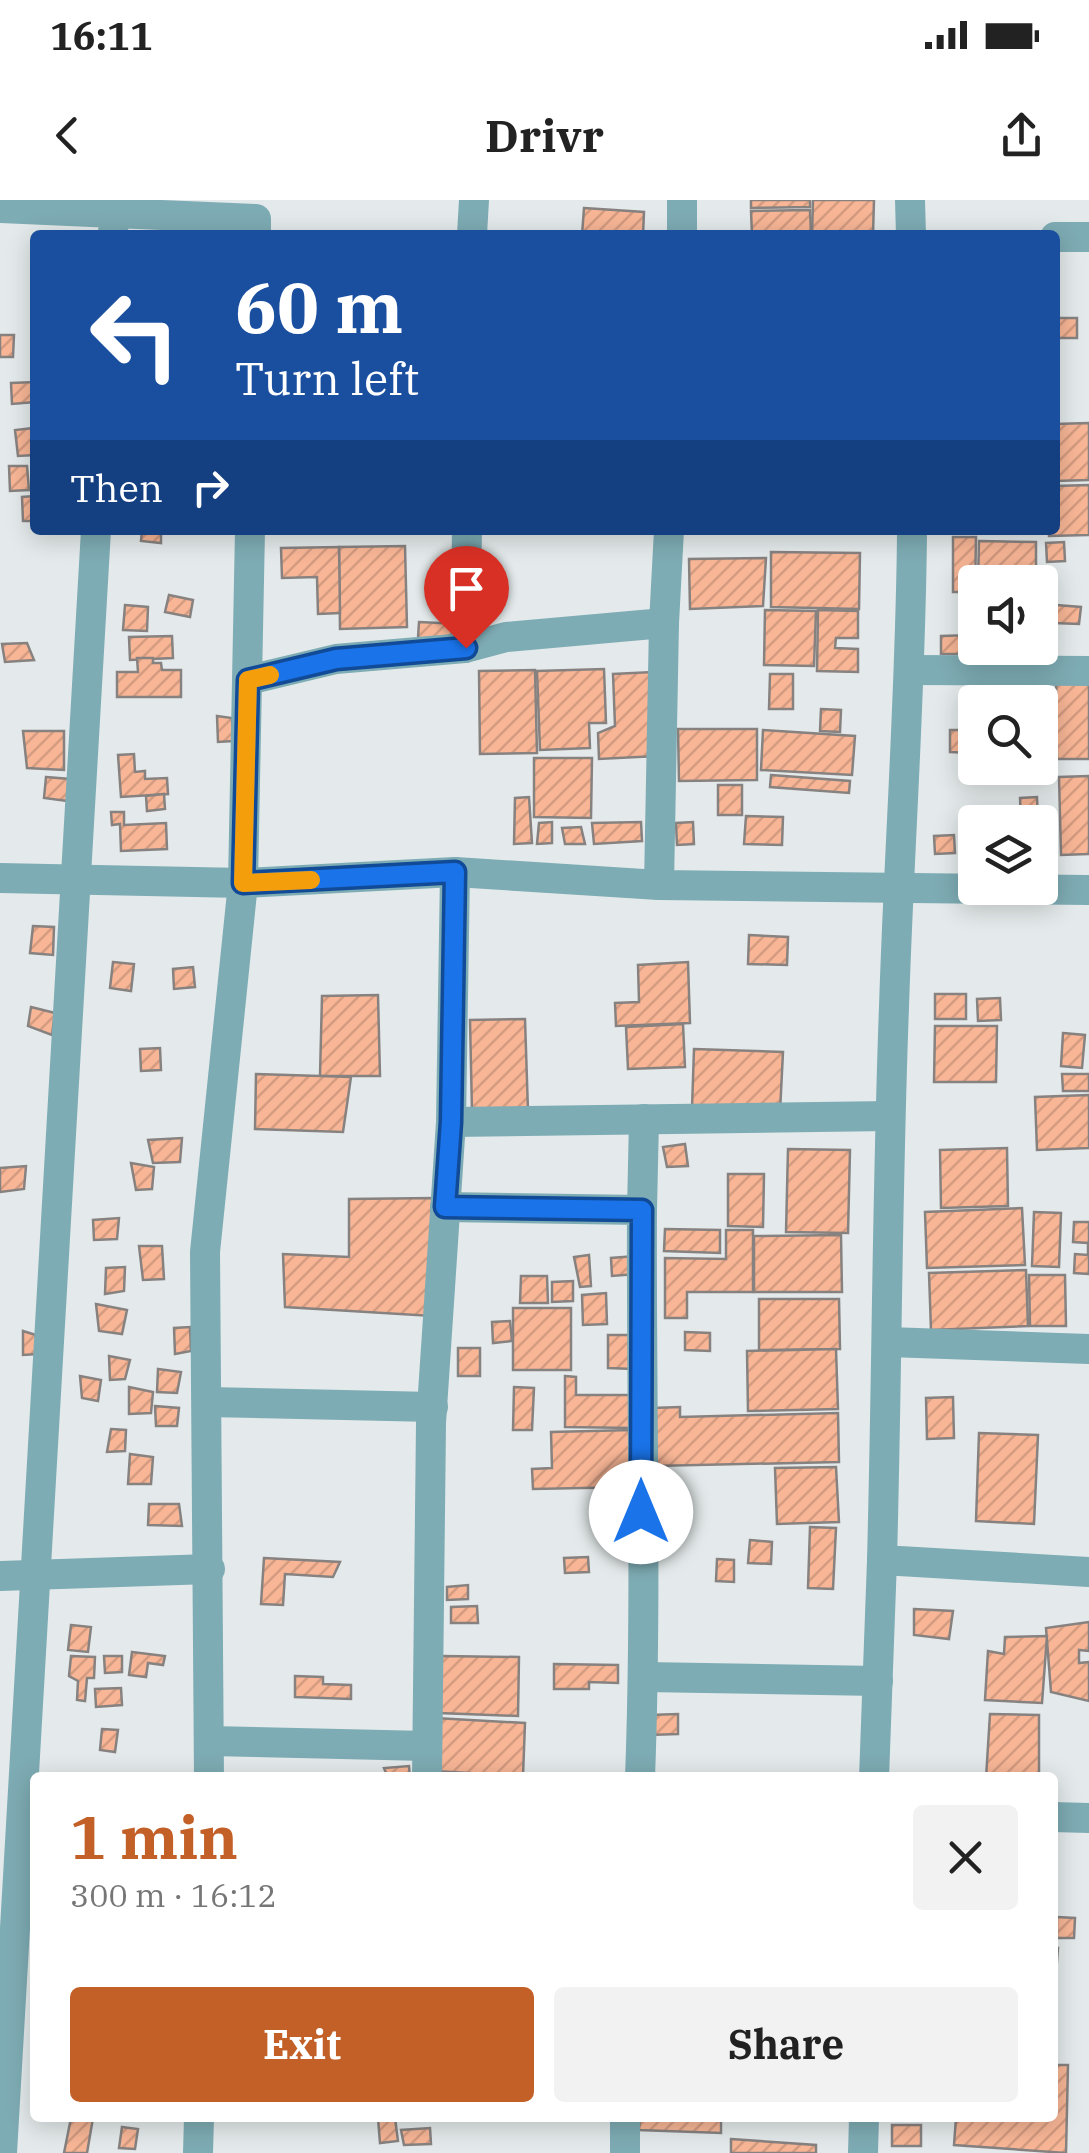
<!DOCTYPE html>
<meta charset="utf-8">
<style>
body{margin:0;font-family:"IBM Plex Serif",serif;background:#f2f2f2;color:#222;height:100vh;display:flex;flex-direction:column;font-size:38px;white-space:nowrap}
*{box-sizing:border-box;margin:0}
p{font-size:32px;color:#767676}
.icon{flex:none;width:55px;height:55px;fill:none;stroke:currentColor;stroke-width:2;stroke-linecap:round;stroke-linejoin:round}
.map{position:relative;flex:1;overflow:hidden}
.drawer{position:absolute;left:30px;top:1572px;width:1028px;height:350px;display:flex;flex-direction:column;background:#fff;border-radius:10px;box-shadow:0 5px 25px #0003}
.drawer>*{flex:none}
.top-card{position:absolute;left:30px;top:30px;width:1030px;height:305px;border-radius:10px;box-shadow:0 5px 25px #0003;background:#1a4fa0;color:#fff;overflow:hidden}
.tools{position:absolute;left:958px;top:365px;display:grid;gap:20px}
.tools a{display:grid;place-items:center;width:100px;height:100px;border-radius:10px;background:#fff;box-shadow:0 5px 25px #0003;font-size:50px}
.pin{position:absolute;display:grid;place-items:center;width:85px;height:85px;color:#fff;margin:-102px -42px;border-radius:50% 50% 50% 0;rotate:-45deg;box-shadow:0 0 10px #0007}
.pin .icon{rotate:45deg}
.me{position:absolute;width:110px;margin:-55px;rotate:0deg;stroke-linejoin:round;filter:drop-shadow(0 0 8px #0008)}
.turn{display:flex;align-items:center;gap:35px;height:210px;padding:0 40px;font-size:45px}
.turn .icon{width:130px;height:130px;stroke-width:2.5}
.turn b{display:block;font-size:70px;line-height:85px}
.then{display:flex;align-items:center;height:95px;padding:0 40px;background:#0003;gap:20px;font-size:38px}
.round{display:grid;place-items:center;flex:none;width:105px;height:105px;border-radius:10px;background:#f2f2f2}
.head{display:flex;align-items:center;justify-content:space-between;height:170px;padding:0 40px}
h1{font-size:60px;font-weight:800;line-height:75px;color:#c36027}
.cta{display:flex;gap:20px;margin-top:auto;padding:20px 40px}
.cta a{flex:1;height:115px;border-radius:10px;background:#c36027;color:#fff;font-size:40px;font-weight:800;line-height:115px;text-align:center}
.cta a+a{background:#f2f2f2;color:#222}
.status{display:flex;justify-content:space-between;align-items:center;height:70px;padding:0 50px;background:#fff;direction:ltr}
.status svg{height:28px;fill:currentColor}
header{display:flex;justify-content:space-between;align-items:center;height:130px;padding:0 40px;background:#fff;font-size:45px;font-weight:800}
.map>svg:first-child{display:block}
</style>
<div class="status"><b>16:11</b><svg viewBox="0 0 49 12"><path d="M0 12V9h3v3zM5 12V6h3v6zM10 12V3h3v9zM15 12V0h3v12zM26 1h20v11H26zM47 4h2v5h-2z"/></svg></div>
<header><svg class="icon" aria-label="back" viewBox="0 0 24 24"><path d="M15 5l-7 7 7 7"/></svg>Drivr<svg class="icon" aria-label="share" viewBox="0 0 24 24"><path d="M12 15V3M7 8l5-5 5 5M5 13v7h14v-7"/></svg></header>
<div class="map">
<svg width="1089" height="1953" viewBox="0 0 1089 1953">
<defs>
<pattern id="building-hatch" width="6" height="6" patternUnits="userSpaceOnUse" patternTransform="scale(2.5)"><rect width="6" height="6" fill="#f8b696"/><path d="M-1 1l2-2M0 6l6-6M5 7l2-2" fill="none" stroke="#d49c81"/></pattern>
</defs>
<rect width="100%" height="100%" fill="#e4eaeb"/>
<g fill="url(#building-hatch)" stroke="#878280" stroke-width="2.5">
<path d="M751 0H810V7L751 8Z"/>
<path d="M813 0H874L873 35H812Z"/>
<path d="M584 8 644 12 643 35H582Z"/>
<path d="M810 10 811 35H752L751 11Z"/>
<path d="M1055 118H1077V138H1056Z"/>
<path d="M0 135H14L13 157H0Z"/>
<path d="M35 182V202L12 204 11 183Z"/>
<path d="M1089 223V280L1055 281V224Z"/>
<path d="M34 228 35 255 18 256 15 230Z"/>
<path d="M9 266H27L29 290 10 291Z"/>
<path d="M1089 285V335L1049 336V330H1055V286Z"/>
<path d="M34 296 35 321H23L22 297Z"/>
<path d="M142 330H161V343L141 341Z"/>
<path d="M953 337H976L975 392H953Z"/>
<path d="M979 341 1036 342V382H978Z"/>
<path d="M1064 342 1065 361 1047 362 1046 343Z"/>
<path d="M405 346 407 427 340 429 339 347Z"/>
<path d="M339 347 340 413 318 414 317 377 282 378 281 348Z"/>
<path d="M771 352 860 353 859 409 771 407Z"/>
<path d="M766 358 763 406 690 409 689 359Z"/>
<path d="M169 395 193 400 190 417 165 412Z"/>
<path d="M125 405 148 407 147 431 123 430Z"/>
<path d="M1056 405 1081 407 1079 424 1054 423Z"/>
<path d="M765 410 816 411 814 466 764 465Z"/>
<path d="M818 410 858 411V438H836L835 448 858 449V472L817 471Z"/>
<path d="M419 422 459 424 458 440 418 438Z"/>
<path d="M973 435V454H941V436Z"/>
<path d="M172 436 173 458 130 460 129 437Z"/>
<path d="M27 443 34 460 5 462 2 444Z"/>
<path d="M137 458H153V463H161L162 470H181V497H117V472H138Z"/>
<path d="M604 469 606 523H589L590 548 540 550 537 471Z"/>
<path d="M535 470 537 553 480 554 479 471Z"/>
<path d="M653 472 657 556 599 559 598 533 615 526 613 474Z"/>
<path d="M770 474H793V509H769Z"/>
<path d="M1004 478H1021L1023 501 1005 502Z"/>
<path d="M1056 482H1089V559H1057Z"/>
<path d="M983 490 984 502H975V511L966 512 965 491Z"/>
<path d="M821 509 841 510 840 532 820 531Z"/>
<path d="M217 516 232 518 233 541 218 542Z"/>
<path d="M678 529H757V580L679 581Z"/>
<path d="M763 530 855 536 852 575 761 570Z"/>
<path d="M950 530H971V553L950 552Z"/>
<path d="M23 531H64V570L27 568Z"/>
<path d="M134 554 135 572 145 571V579L167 578 168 594 121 597 118 555Z"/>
<path d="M534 558H592L591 618 534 617Z"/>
<path d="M771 575 850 581 849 593 770 587Z"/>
<path d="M1089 576V654L1061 655 1059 577Z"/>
<path d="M46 577 70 579 68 601 44 598Z"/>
<rect x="718" y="585" width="24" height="30"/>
<path d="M164 594 165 609 147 611 146 596Z"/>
<path d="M529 597 532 643 514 644 515 598Z"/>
<path d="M1037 597 1038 621 1021 622 1020 598Z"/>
<path d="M111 612H124V625L166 623 167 649 121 651 120 624 112 625Z"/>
<path d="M746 616 783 617 782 645 744 644Z"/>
<path d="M552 622V643L537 644 539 623Z"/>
<path d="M641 622 642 641 594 644 592 623Z"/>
<path d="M693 622 694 644 677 645 676 623Z"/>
<path d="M581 627 585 644H565L562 628Z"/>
<path d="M954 635 955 653 935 654 934 636Z"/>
<path d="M33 726 54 727 53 755 30 753Z"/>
<path d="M749 735 788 737 787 765 748 764Z"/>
<path d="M113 762 134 764 131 791 110 788Z"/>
<path d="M688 762 690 823 616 826 615 803 639 802 638 765Z"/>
<path d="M193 767 195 787 174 789 173 769Z"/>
<rect x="935" y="794" width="31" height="25"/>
<path d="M378 795 380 876H320L322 796Z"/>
<path d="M1000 798 1001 820 978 821 977 799Z"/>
<path d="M31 807 55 813 52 835 28 826Z"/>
<path d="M525 819 528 911 472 912 470 820Z"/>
<path d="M683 824 685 867 628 869 626 827Z"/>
<path d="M935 826H997L996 882H934Z"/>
<path d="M1063 833 1085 835 1082 868 1061 866Z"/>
<path d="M160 848 161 870 141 871 140 849Z"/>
<path d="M694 849 783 852 780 912 692 909Z"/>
<path d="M256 874 351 877 343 932 255 929Z"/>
<path d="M1062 874H1089V891H1063Z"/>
<path d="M1089 895V948L1037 950 1035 897Z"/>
<path d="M182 938 180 962 153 963 148 940Z"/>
<path d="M685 944 688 966 667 967 663 947Z"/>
<path d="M1007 948 1008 1006 941 1008 940 950Z"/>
<path d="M788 949 850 950 848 1033 786 1032Z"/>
<path d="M131 963 154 967 152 989 136 990Z"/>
<path d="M26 966 24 989 0 992V968Z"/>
<path d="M728 974H764L763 1027 728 1026Z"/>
<path d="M434 998 432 1116 285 1107 283 1054 349 1057V999Z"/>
<path d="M1022 1008 1025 1065 927 1068 925 1012Z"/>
<path d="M1034 1012 1061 1013 1059 1067 1032 1066Z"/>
<path d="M119 1018 117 1039 94 1040 93 1020Z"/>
<path d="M1074 1022H1089V1074L1074 1073 1075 1054 1088 1055V1043L1073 1042Z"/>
<path d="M665 1029 720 1030V1053L664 1051Z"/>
<path d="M726 1030H753V1092H687V1118H665V1058L726 1059Z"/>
<path d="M841 1035 842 1092H754V1036Z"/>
<path d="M139 1046H162L164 1079 143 1080Z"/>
<path d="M589 1055 591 1086 580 1087 574 1057Z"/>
<path d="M635 1056 636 1074 612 1076 611 1058Z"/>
<path d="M125 1067 124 1091 105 1094 106 1068Z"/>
<path d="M1026 1070 1028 1126 931 1130 929 1073Z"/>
<path d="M1029 1075H1065L1066 1126H1030Z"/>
<path d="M521 1076H547L548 1103H520Z"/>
<path d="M573 1081V1101L552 1102V1082Z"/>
<path d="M606 1093 607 1124 583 1125 582 1095Z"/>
<path d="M759 1099H839L840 1149 759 1150Z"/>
<path d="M96 1104 127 1110 122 1134 99 1131Z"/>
<rect x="513" y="1108" width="58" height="62"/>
<path d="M510 1121 512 1141 493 1143 492 1122Z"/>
<path d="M190 1127 191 1151 175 1154 174 1128Z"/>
<path d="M23 1131 39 1136 38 1154 23 1155Z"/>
<path d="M685 1132 710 1133V1151L685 1150Z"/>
<path d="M608 1135H634L633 1169 608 1168Z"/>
<rect x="458" y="1148" width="22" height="28"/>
<path d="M836 1149 838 1209 748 1211 747 1151Z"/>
<path d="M109 1156 130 1160 125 1179 110 1180Z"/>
<path d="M158 1169 181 1172 177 1193 157 1192Z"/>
<path d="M80 1176 101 1180 98 1201 82 1198Z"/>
<path d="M565 1176 576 1177V1195H633V1228L565 1227Z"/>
<path d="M129 1187 153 1192 151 1213 129 1214Z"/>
<path d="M514 1187 534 1188 532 1230H513Z"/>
<path d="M953 1197 954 1238 927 1239 926 1198Z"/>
<path d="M155 1206 179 1208 177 1226H156Z"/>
<path d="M680 1207V1217L838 1213 839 1262 653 1266 652 1208Z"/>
<path d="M111 1229 126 1230 125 1251 107 1252Z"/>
<path d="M632 1230 633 1287 533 1289 532 1269 552 1268 551 1232Z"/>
<path d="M979 1233 1038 1235 1034 1324 976 1321Z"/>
<path d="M130 1254 153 1257 151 1284H128Z"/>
<path d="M836 1267 839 1322 777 1324 775 1268Z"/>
<path d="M149 1304H179L182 1326 148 1325Z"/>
<path d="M810 1327 836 1328 833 1389 808 1388Z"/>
<path d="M750 1340 772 1342 771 1364 748 1363Z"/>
<path d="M588 1357 589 1372 565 1373 564 1358Z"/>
<path d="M264 1358 340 1362 333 1377 285 1374 283 1405 261 1404Z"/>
<path d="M717 1359 734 1360V1382L716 1381Z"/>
<path d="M468 1385V1399L447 1400V1387Z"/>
<path d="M477 1406 478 1423H451V1407Z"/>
<path d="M914 1409 953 1411 949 1439 914 1435Z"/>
<path d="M1089 1422V1451L1079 1450V1463L1089 1462V1501L1051 1492 1046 1428Z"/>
<path d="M71 1425 91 1427 88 1452 68 1450Z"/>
<path d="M1047 1436 1042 1503 985 1500 988 1451 1004 1454 1005 1437Z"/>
<path d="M132 1452 165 1456 163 1465 148 1463 146 1477 129 1475Z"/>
<path d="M71 1456 95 1457 94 1478H87L85 1501 77 1500 78 1481 69 1476Z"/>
<path d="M104 1456H122V1472L105 1473Z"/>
<path d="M442 1456 519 1457 518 1516 439 1513Z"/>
<path d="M554 1464 618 1465V1483L589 1482V1489H554Z"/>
<path d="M295 1476 323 1477V1484L351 1485V1499L295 1497Z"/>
<path d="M121 1488 122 1505 96 1507 95 1489Z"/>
<path d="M678 1514V1534L649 1535V1515Z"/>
<path d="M990 1514 1039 1515V1578H986Z"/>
<path d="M435 1518 525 1523 523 1576 433 1571Z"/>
<path d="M102 1529 118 1530 115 1552 100 1550Z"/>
<path d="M409 1566 410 1578H388L384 1568Z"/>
<path d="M1057 1717 1075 1718 1074 1738H1057Z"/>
<path d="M1052 1748H1058L1054 1799H1052Z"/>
<path d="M1052 1865H1068L1066 1953 954 1945 956 1918H1052Z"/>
<path d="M71 1918H93L87 1953H64Z"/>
<path d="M378 1918H395L398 1941 380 1943Z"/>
<path d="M640 1918H721V1933L639 1930Z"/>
<rect x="892" y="1925" width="29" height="21"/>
<path d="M122 1927 138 1929 135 1949 119 1948Z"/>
<path d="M430 1928 431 1944 404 1945 401 1930Z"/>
<path d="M731 1939 816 1945V1953H731Z"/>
</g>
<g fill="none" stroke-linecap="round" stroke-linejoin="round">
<g stroke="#7eacb4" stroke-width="30">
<path d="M910 0 911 35"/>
<path d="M0 8 114 13 113 35"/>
<path d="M114 13 256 19V35"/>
<path d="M472 35 474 0"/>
<path d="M682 35V0"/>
<path d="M1055 37H1089"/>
<path d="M912 330C911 489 899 648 894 807 887 991 887 1175 882 1360L1089 1372"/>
<path d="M664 423 669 330"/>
<path d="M465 448 467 330"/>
<path d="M911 470 1089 471"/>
<path d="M248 480 336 459 465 448 506 437 664 423 659 685"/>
<path d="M0 678 243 683 455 672 659 685 1089 690"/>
<path d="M451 922 890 916"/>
<path d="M445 1007 642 1010C641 1199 647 1389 640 1578"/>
<path d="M642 1010 644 919"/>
<path d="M888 1142 1089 1149"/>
<path d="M207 1202 433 1207"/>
<path d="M0 1376 210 1369"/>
<path d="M645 1477 878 1481"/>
<path d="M210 1541 427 1546"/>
<path d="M209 1578 205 1052 243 683 250 330"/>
<path d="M427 1578 431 1223 451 922 455 672"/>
<path d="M874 1578 882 1360"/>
<path d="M1052 1617 1089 1618"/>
<path d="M625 1918V1953"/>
<path d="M2 1953 96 330"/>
<path d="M198 1953 199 1918"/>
<path d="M863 1953 864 1918"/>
</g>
</g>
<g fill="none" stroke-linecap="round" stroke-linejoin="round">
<g stroke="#114b97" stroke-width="25">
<path id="route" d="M466 448 336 459 248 480 243 683 455 672 451 922 445 1007 642 1010 641 1312"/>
</g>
<use href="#route" stroke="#1a73e8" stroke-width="18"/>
<path stroke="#f59e0b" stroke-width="18" d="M270 475 248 480 243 683 311 680"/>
</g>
</svg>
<div class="tools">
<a><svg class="icon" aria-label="sound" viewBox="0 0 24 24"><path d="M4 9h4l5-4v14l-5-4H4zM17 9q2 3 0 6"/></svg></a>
<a><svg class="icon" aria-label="search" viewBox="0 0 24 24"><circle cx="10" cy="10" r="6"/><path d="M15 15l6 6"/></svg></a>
<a><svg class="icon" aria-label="layers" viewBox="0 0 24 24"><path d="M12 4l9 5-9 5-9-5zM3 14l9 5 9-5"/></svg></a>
</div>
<div class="pin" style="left:466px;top:448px;background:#d93025"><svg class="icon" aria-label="arrive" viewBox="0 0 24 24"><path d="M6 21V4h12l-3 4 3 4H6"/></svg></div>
<svg class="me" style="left:641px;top:1312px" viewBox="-20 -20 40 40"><circle r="19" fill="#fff"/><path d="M0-13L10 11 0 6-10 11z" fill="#1a73e8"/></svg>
<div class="top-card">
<div class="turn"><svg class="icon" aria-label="left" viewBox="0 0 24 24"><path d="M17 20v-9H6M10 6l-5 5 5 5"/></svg><div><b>60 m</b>Turn left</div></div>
<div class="then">Then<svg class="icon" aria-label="right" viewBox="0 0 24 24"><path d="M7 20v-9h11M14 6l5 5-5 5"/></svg></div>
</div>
<section class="drawer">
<div class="head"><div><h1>1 min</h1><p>300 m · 16:12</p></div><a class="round"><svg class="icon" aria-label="close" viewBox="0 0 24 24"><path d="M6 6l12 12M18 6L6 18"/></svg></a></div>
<div class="cta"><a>Exit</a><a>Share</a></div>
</section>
</div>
